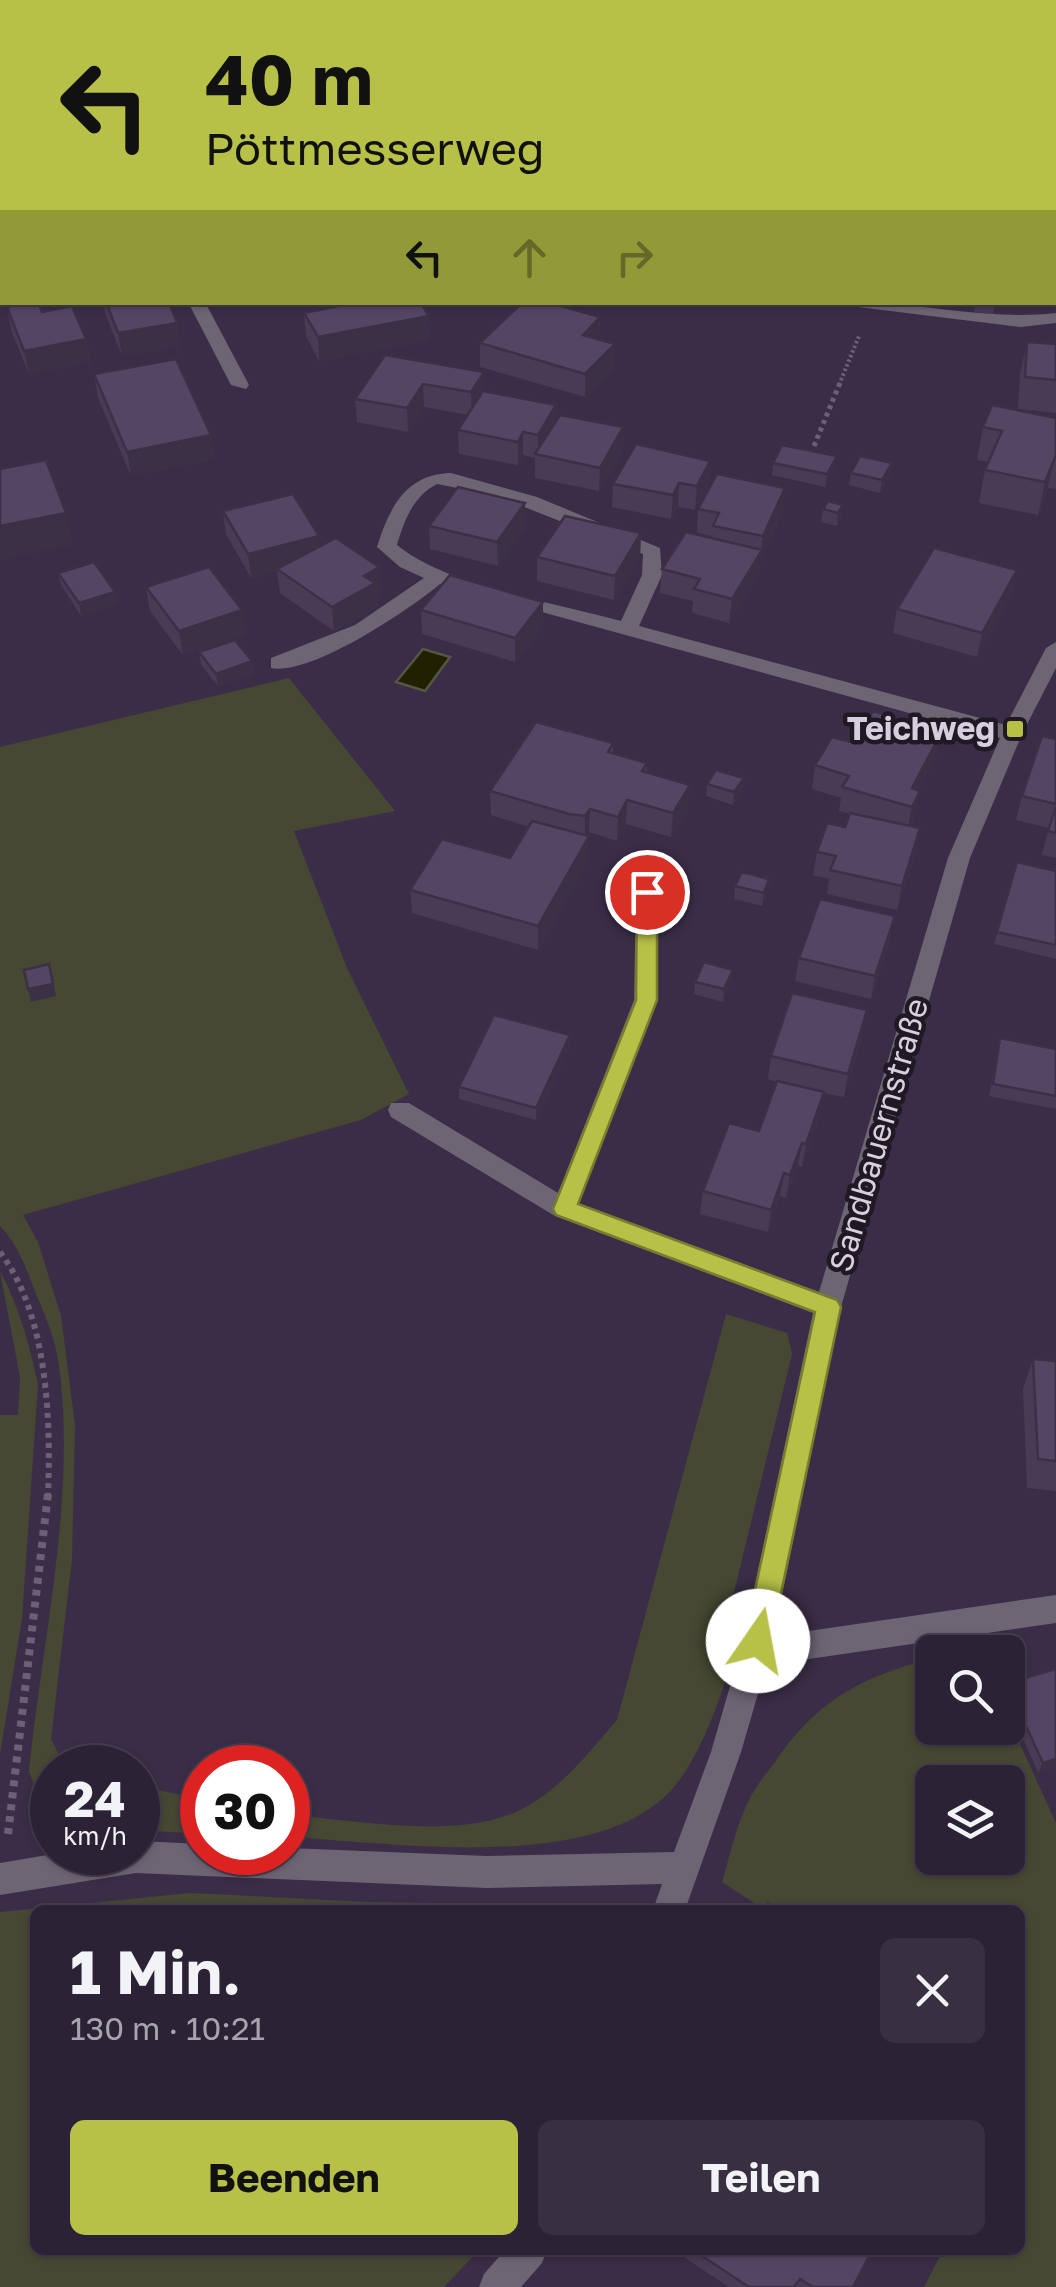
<!DOCTYPE html>
<html lang="de">
<meta charset="utf-8">
<style>
body{margin:0;font-family:"Golos Text",sans-serif;background:#382f41;color:#f1f3f6;height:100vh;display:flex;flex-direction:column;font-size:38px;white-space:nowrap}
*{box-sizing:border-box;margin:0}
p{font-size:32px;color:#a6a4ad}
.icon{flex:none;width:55px;height:55px;fill:none;stroke:currentColor;stroke-width:2;stroke-linecap:round;stroke-linejoin:round}
.map{position:relative;flex:1;overflow:hidden}
.sheet{position:absolute;left:30px;top:1905px;width:995px;height:350px;display:flex;flex-direction:column;background:#2c2235;border-radius:15px;box-shadow:0 2px 8px #0004,0 0 0 2px #483f50}
.sheet>*{flex:none}
.guide{position:absolute;left:0px;top:0px;width:1058px;height:305px;box-shadow:0 2px 8px #0004,0 0 0 2px #483f50;background:#b7c147;color:#111;overflow:hidden}
.buttons{position:absolute;left:915px;top:1635px;display:grid;gap:20px}
.buttons a{display:grid;place-items:center;width:110px;height:110px;border-radius:15px;background:#2c2235;box-shadow:0 2px 8px #0004,0 0 0 2px #483f50;font-size:50px}
.speed{position:absolute;left:30px;top:1745px;display:flex;gap:20px;font-size:50px;font-weight:700;text-align:center}
.speed>*{display:grid;place-content:center;width:130px;height:130px;border-radius:50%;background:#2c2235;box-shadow:0 2px 8px #0004,0 0 0 2px #483f50;line-height:1}
.speed small{font-size:25px;font-weight:400}
.speed .limit{border:15px solid #d22;background:#fff;color:#111}
.pin{position:absolute;display:grid;place-items:center;width:85px;height:85px;color:#fff;margin:-42px;border:5px solid #fff;border-radius:50%;box-shadow:0 2px 10px #0007}
.me{position:absolute;width:110px;margin:-55px;rotate:12deg;stroke-linejoin:round;filter:drop-shadow(0 0 8px #0008)}
.turn{display:flex;align-items:center;gap:35px;height:210px;padding:0 40px;font-size:45px}
.turn .icon{width:130px;height:130px;stroke-width:2.5}
.turn b{display:block;font-size:70px;line-height:85px}
.lanes{display:flex;align-items:center;height:95px;padding:0 40px;background:#0003;justify-content:center;gap:50px;direction:ltr}
.lanes .off{opacity:.35}
.round{display:grid;place-items:center;flex:none;width:105px;height:105px;border-radius:15px;background:#382f41}
.head{display:flex;align-items:center;justify-content:space-between;height:170px;padding:0 40px}
h1{font-size:60px;font-weight:700;line-height:75px}
.primary-button{display:flex;gap:20px;margin-top:auto;padding:20px 40px}
.primary-button a{flex:1;height:115px;border-radius:15px;background:#b7c147;color:#111;font-size:40px;font-weight:700;line-height:115px;text-align:center}
.primary-button a+a{background:#382f41;color:#f1f3f6}
.map>svg:first-child{display:block}
</style>
<div class="map">
<svg width="1056" height="2287" viewBox="0 0 1056 2287">
<rect width="100%" height="100%" fill="#3b2d47"/>
<g fill="#464833" fill-rule="evenodd">
<path d="M0 0H466L471 2H2L0 267Z"/>
<path d="M289 678 395 811 294 831 347 968 409 1094 361 1120 23 1215 38 1242 61 1316 75 1425 72 1559 51 1739 65 1767 52 1768V1811L39 1799 29 1771C42 1640 78 1490 58 1359 54 1334 42 1309 33 1286 24 1263 17 1244 0 1226V747Z"/>
<path d="M0 1271C19 1307 30 1345 38 1385L22 1619 0 1754V1415H18L20 1377Z"/>
<path d="M726 1314 787 1333 792 1354 726 1625 742 1629C726 1679 711 1734 681 1778 612 1878 393 1842 288 1837V1815C357 1820 459 1841 522 1809 561 1789 589 1752 617 1720Z"/>
<path d="M932 1658V1728H1008V1718L1056 1823V2287H924L943 2250H1020V2094L1026 2082 1020 2077V1910H765L722 1882C730 1856 736 1825 749 1800 755 1787 766 1774 775 1762 818 1699 861 1678 932 1658ZM932 1782H1008V1858H932Z"/>
<path d="M138 1786 202 1799V1834L138 1830Z"/>
<path d="M190 1893 368 1902 505 1904 544 1910H35V2250H479L444 2287H0V1912Z"/>
</g>
<path fill="#1f2100" stroke="#565543" stroke-width="2.5" d="M423 649 450 657 425 691 396 682Z"/>
<g fill="none" stroke-linecap="round" stroke-linejoin="round">
<path stroke="#6c6077" stroke-width="4" stroke-dasharray="2.5 2.5" stroke-linecap="butt" d="M839 385 859 336"/>
<path stroke="#6c6077" stroke-width="5" stroke-dasharray="4 4" stroke-linecap="butt" d="M814 446 840 383"/>
<path stroke="#6c6077" stroke-width="6" stroke-dasharray="5 5" stroke-linecap="butt" d="M0 1252C48 1315 51 1420 48 1496"/>
<path stroke="#6c6077" stroke-width="8" stroke-dasharray="6 6" stroke-linecap="butt" d="M8 1834 48 1494"/>
<g fill="#6d6574" fill-rule="evenodd">
<rect x="853" y="0" width="14" height="2"/>
<path d="M2 271V281L0 282V272Z"/>
<path d="M188 302H205L249 385 246 389 231 385Z"/>
<path d="M850 302C919 302 988 321 1056 313V323L1021 327 858 307Z"/>
<path d="M451 473 537 497 660 548 662 575 639 626 1006 725 1046 648 1056 642V668L1022 734 970 858 841 1307 775 1629 802 1632 1056 1595V1623L802 1660 769 1656 741 1752 685 1910H653L662 1884 487 1888 136 1873 0 1895V1863L65 1852H138V1841L202 1844V1852H288V1848L487 1856 674 1852 711 1752 743 1641 813 1313 555 1216 391 1117 388 1110 391 1103H409L558 1193 634 1000 636 891 639 885H655L658 891V1000L579 1204 819 1292 948 858 1000 738 440 584C409 610 311 676 271 668V658L355 625 424 578 400 567 377 547C389 508 406 474 451 473ZM437 484 494 495 643 554 642 575 621 621C556 603 449 587 397 545 404 521 413 496 437 484Z"/>
<path d="M505 2250H547L542 2263 521 2287H479L484 2274Z"/>
</g>
</g>
<g fill="#493b56">
<path d="M104 302H169L180 346 122 356 105 313Z"/>
<path d="M976 302H995L993 314 974 312Z"/>
<path d="M7 307 42 312 86 339 91 362 29 374 11 330Z"/>
<path d="M304 313 430 340 319 361 306 336Z"/>
<path d="M600 317 599 340 614 367 585 397 480 367V343Z"/>
<path d="M1027 342 1056 344V413L1018 409 1020 374Z"/>
<path d="M385 355 484 392 556 405 555 423 623 427 622 451 599 491 535 478V458L523 455 518 465 459 454 458 430 468 415 424 407 408 432 357 422 355 399Z"/>
<path d="M94 374 215 459 131 476 98 398Z"/>
<path d="M1056 418V489L1048 488 1038 515 979 503 985 470 989 462 977 460 983 427Z"/>
<path d="M710 461 709 485 695 510 678 507 671 519 612 507 613 484Z"/>
<path d="M773 463 835 469 825 487 772 475Z"/>
<path d="M892 463 890 475 880 493 849 485 851 473Z"/>
<path d="M828 501 842 518 837 526 821 522 823 509Z"/>
<path d="M525 503V527L498 566 430 549 429 526Z"/>
<path d="M698 509 783 512 761 558 759 574 729 623 692 613 693 601 660 593 662 569 712 538V536L697 533Z"/>
<path d="M223 511 320 546 381 591 376 594 377 607 334 631 280 593 277 571 251 578 226 534Z"/>
<path d="M641 533 640 557 614 600 537 581V557Z"/>
<path d="M1017 570 1011 594 977 657 893 633 897 609Z"/>
<path d="M58 573 115 592 118 604 81 616 61 585Z"/>
<path d="M146 587 242 610 245 634 183 655 150 611Z"/>
<path d="M543 602V626L515 662 422 634 421 610Z"/>
<path d="M199 652 252 661 253 674 218 686 201 665Z"/>
<path d="M942 731 937 754 918 790 920 791 915 815 910 826 920 828 916 852 897 910 827 894 829 879 813 875 817 852 845 827 850 814 839 811 841 798 812 789 815 765 855 743Z"/>
<path d="M1056 739V858L1042 855 1049 828 1016 820 1022 796Z"/>
<path d="M613 743V753L647 763V773L688 809 671 837 626 824 617 841 589 832 587 836 588 860 538 950 412 913 410 890 510 858 529 827 491 815 490 791Z"/>
<path d="M744 778 742 791 733 805 706 796 707 784Z"/>
<path d="M1017 862 1056 871V959L994 944Z"/>
<path d="M769 879 768 891 762 906 734 899 735 886Z"/>
<path d="M890 940 871 999 795 981 799 958Z"/>
<path d="M733 970 731 982 723 1002 694 994 695 982Z"/>
<path d="M863 1034 844 1097 824 1093 820 1115 802 1167 798 1166 786 1198 780 1196 768 1232 700 1214 703 1191 759 1131 777 1082 768 1079 771 1056Z"/>
<path d="M570 1035 569 1048 536 1120 459 1099V1087Z"/>
<path d="M1000 1038 1056 1049V1109L989 1096Z"/>
<path d="M1033 1359 1056 1361V1491L1027 1488 1023 1389Z"/>
<path d="M1056 1669V1767L1038 1772 1008 1706V1683Z"/>
<path d="M688 2250H872L853 2287H729L685 2258Z"/>
</g>
<g fill="#3c3046">
<path d="M429 316 430 340 319 361 318 337Z"/>
<path d="M600 317 599 340 583 335Z"/>
<path d="M177 323 180 346 122 356 118 333Z"/>
<path d="M86 339 91 362 29 374 24 351Z"/>
<path d="M615 344 614 367 585 397V374Z"/>
<path d="M484 372V395L472 416 471 392Z"/>
<path d="M423 384 424 407 408 432 407 408Z"/>
<path d="M556 405 555 428 538 455V435Z"/>
<path d="M623 427 622 451 599 491 600 468Z"/>
<path d="M523 432V455L518 465V442Z"/>
<path d="M211 435 215 459 131 476 127 452Z"/>
<path d="M1055 455 1048 488 1038 515 1045 482Z"/>
<path d="M837 456 835 469 825 487 827 474Z"/>
<path d="M710 461 709 485 695 510 697 486Z"/>
<path d="M892 463 890 475 880 493 882 480Z"/>
<path d="M679 483 678 507 671 519 673 495Z"/>
<path d="M785 488 783 512 761 558 759 574 729 623 732 599 761 552 763 536Z"/>
<path d="M525 503V527L498 566 497 542Z"/>
<path d="M843 505 842 518 837 526 838 513Z"/>
<path d="M66 513 73 545 0 560V526Z"/>
<path d="M641 533 640 557 614 600 615 576Z"/>
<path d="M319 536 322 560 277 569V571L251 578 248 554Z"/>
<path d="M379 567 381 591 376 594 377 607 334 631 332 607 364 576Z"/>
<path d="M1017 570 1011 594 977 657 982 633Z"/>
<path d="M115 592 118 604 81 616 79 603Z"/>
<path d="M543 602V626L515 662V638Z"/>
<path d="M242 610 245 634 183 655 179 631Z"/>
<path d="M252 661 253 674 218 686 216 674Z"/>
<path d="M942 731 937 754 910 807 912 788Z"/>
<path d="M744 778 742 791 733 805 734 792Z"/>
<path d="M690 785 688 809 671 837 673 813Z"/>
<path d="M920 791 915 815 907 831 912 807Z"/>
<path d="M627 800 626 824 617 841 618 817Z"/>
<path d="M590 809 589 832 585 840V816Z"/>
<path d="M920 828 916 852 897 910 902 886Z"/>
<path d="M589 836 588 860 538 950V926Z"/>
<path d="M769 879 768 891 762 906 764 893Z"/>
<path d="M895 916 890 940 871 999 875 976Z"/>
<path d="M733 970 731 982 723 1002 724 989Z"/>
<path d="M52 977 56 996 31 1002 28 989Z"/>
<path d="M867 1010 863 1034 844 1097 848 1074Z"/>
<path d="M570 1035 569 1048 536 1120V1108Z"/>
<path d="M824 1092 820 1115 802 1167 806 1144Z"/>
<path d="M802 1143 798 1166 786 1198 790 1175Z"/>
<path d="M784 1173 780 1196 768 1232 771 1210Z"/>
<path d="M1056 1759V1767L1038 1772 1043 1763Z"/>
</g>
<g fill="#554564" stroke="#3c3046" stroke-width="2.5">
<path d="M676 0H704L779 2H676Z"/>
<path d="M30 302H38L42 312 72 306 86 339 24 351 7 307Z"/>
<path d="M106 302H169L177 323 118 333Z"/>
<path d="M358 302H420L429 316 318 337 304 313Z"/>
<path d="M523 302H547L600 317 583 335 615 344 585 374 480 343Z"/>
<path d="M1027 342 1056 344V380L1025 377Z"/>
<path d="M385 355 484 372 471 392 423 384 407 408 355 399Z"/>
<path d="M176 359 211 435 127 452 94 374Z"/>
<path d="M483 391 556 405 538 435 523 432 518 442 458 430Z"/>
<path d="M992 405 1056 418V455L1045 482 985 470 1002 431 983 427Z"/>
<path d="M560 415 623 427 600 468 535 454Z"/>
<path d="M636 444 710 461 697 486 679 483 673 495 613 484Z"/>
<path d="M782 445 837 456 827 474 773 463Z"/>
<path d="M860 456 892 463 882 480 851 473Z"/>
<path d="M46 460 66 513 0 526V469Z"/>
<path d="M717 474 785 488 763 536 713 526 719 513 698 509Z"/>
<path d="M458 487 525 503 497 542 429 526Z"/>
<path d="M293 494 319 536 248 554 223 511Z"/>
<path d="M828 501 843 505 838 513 823 509Z"/>
<path d="M565 516 641 533 615 576 537 557Z"/>
<path d="M686 532 762 550 732 599 694 589 700 579 662 569Z"/>
<path d="M336 538 379 567 364 576 375 583 332 607 277 569Z"/>
<path d="M934 548 1017 570 982 633 897 609Z"/>
<path d="M94 562 115 592 79 603 58 573Z"/>
<path d="M209 567 242 610 179 631 146 587Z"/>
<path d="M450 575 543 602 515 638 421 610Z"/>
<path d="M235 640 252 661 216 674 199 652Z"/>
<path d="M873 711 942 731 912 788 920 791 912 807 842 787 849 776 815 765 832 737 855 743Z"/>
<path d="M536 722 613 743 608 752 647 763 642 771 690 785 673 813 627 800 618 817 590 809 585 816 569 814 490 791Z"/>
<path d="M1042 736 1056 739V804L1022 796Z"/>
<path d="M716 770 744 778 734 792 707 784Z"/>
<path d="M1056 807V833L1048 831Z"/>
<path d="M850 813 920 828 902 886 830 870 836 856 817 852 827 823 845 827Z"/>
<path d="M532 821 589 836 538 926 410 890 442 839 510 858Z"/>
<path d="M1017 862 1056 871V945L997 932Z"/>
<path d="M742 872 769 879 764 893 735 886Z"/>
<path d="M820 899 895 916 875 976 799 958Z"/>
<path d="M704 962 733 970 724 989 695 982Z"/>
<path d="M49 964 53 984 28 989 24 970Z"/>
<path d="M792 993 867 1010 848 1074 771 1056Z"/>
<path d="M494 1015 570 1035 536 1108 459 1087Z"/>
<path d="M1000 1038 1056 1049V1096L993 1084Z"/>
<path d="M777 1081 824 1092 806 1144 802 1143 790 1175 784 1173 771 1210 703 1191 729 1123 759 1131Z"/>
<path d="M1033 1359 1056 1361V1461L1038 1459Z"/>
<path d="M1056 1669V1759L1043 1763 1008 1687V1683Z"/>
<path d="M768 1903 778 1910H764Z"/>
<path d="M693 2250H872L853 2287H813L800 2279 794 2287H749Z"/>
</g>
<path fill="#b7c147" stroke="#777d2e" stroke-width="2.5" d="M647 884 657 892V1000L578 1204 837 1300 841 1307 771 1641 767 1650 758 1653 748 1650 744 1641 815 1312 556 1215 553 1209 636 1000 637 892Z"/>
<rect fill="#b7c147" stroke="#1f1924" stroke-width="4" x="1005" y="719" width="20" height="20" rx="5"/>
<g text-anchor="middle" stroke-width="9" stroke-linejoin="round" paint-order="stroke">
<g font-size="32" font-weight="bold" fill="#d7cfdf" stroke="#1f1924" text-anchor="end">
<text x="995" y="740">Teichweg</text>
</g>
<g font-size="32" fill="#d7cfdf" stroke="#1f1924">
<text transform="translate(879 1135) rotate(-74)" y="11">Sandbauernstraße</text>
</g>
</g>
</svg>
<div class="buttons">
<a><svg class="icon" aria-label="search" viewBox="0 0 24 24"><circle cx="10" cy="10" r="6"/><path d="M15 15l6 6"/></svg></a>
<a><svg class="icon" aria-label="layers" viewBox="0 0 24 24"><path d="M12 4l9 5-9 5-9-5zM3 14l9 5 9-5"/></svg></a>
</div>
<div class="speed"><div>24<small>km/h</small></div><div class="limit">30</div></div>
<div class="pin" style="left:647px;top:892px;background:#d93025"><svg class="icon" aria-label="arrive" viewBox="0 0 24 24"><path d="M6 21V4h12l-3 4 3 4H6"/></svg></div>
<svg class="me" style="left:758px;top:1641px" viewBox="-20 -20 40 40"><circle r="19" fill="#fff"/><path d="M0-13L10 11 0 6-10 11z" fill="#b7c147"/></svg>
<div class="guide">
<div class="turn"><svg class="icon" aria-label="left" viewBox="0 0 24 24"><path d="M17 20v-9H6M10 6l-5 5 5 5"/></svg><div><b>40 m</b>Pöttmesserweg</div></div>
<div class="lanes"><svg class="icon" aria-label="left" viewBox="0 0 24 24"><path d="M17 20v-9H6M10 6l-5 5 5 5"/></svg><svg class="icon off" aria-label="ahead" viewBox="0 0 24 24"><path d="M12 20V5M6 11l6-6 6 6"/></svg><svg class="icon off" aria-label="right" viewBox="0 0 24 24"><path d="M7 20v-9h11M14 6l5 5-5 5"/></svg></div>
</div>
<section class="sheet">
<div class="head"><div><h1>1 Min.</h1><p>130 m · 10:21</p></div><a class="round"><svg class="icon" aria-label="close" viewBox="0 0 24 24"><path d="M6 6l12 12M18 6L6 18"/></svg></a></div>
<div class="primary-button"><a>Beenden</a><a>Teilen</a></div>
</section>
</div>
